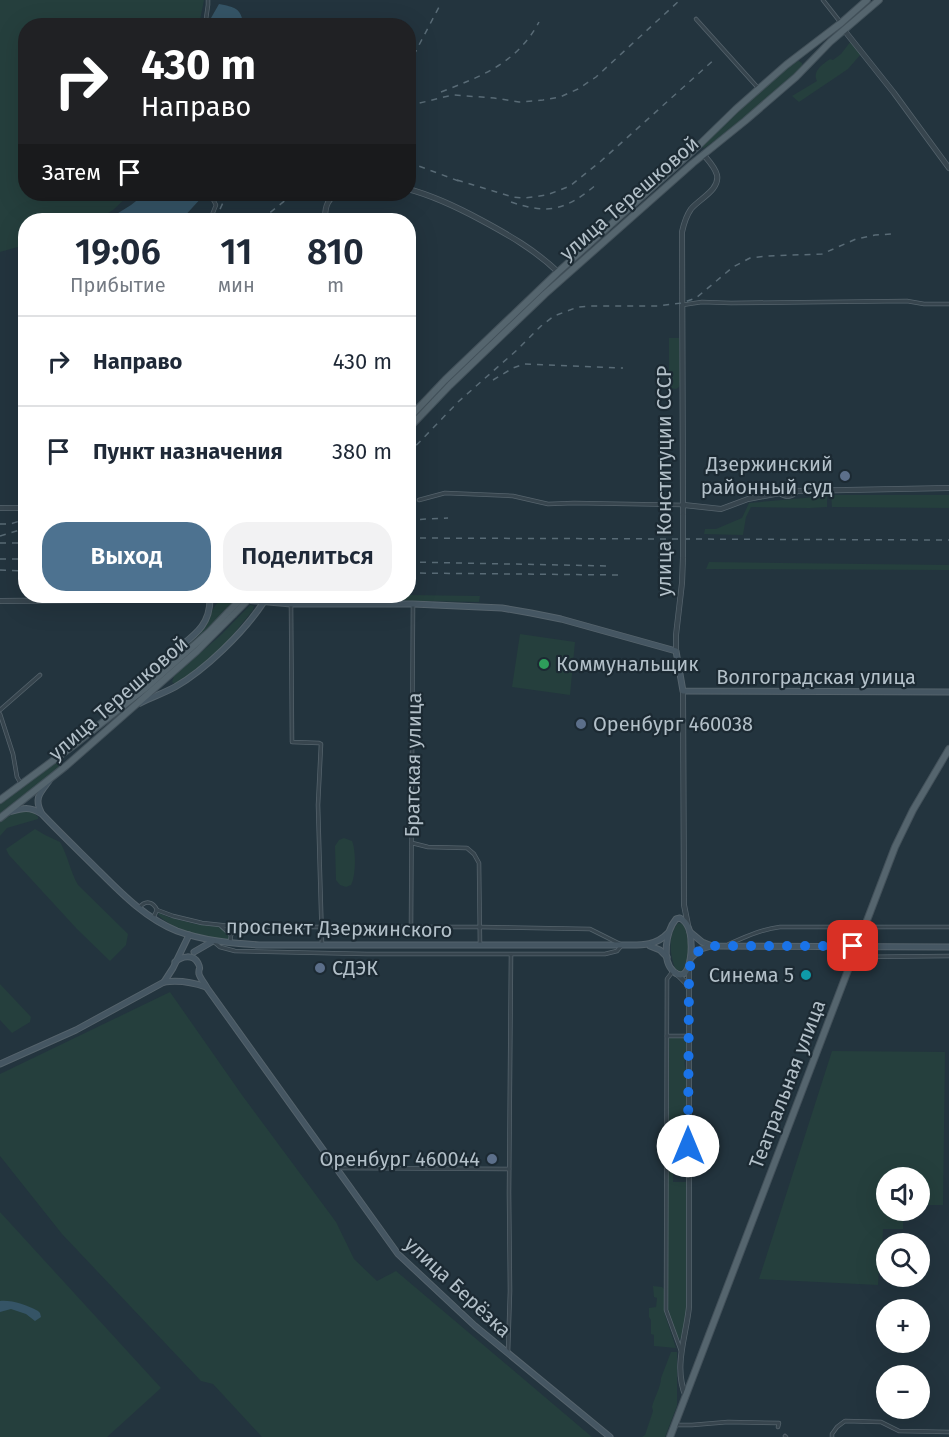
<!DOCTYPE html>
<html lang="ru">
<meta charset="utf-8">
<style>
body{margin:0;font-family:"Fira Sans",sans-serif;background:#f2f2f3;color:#1f2937;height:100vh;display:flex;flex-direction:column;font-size:22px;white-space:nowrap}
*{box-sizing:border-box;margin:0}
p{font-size:20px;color:#747a83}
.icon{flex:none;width:33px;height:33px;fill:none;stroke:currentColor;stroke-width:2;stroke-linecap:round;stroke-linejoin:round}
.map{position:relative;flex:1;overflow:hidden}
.drawer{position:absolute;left:18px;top:213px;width:398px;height:390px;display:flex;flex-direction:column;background:#fff;border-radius:24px;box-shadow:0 6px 24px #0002}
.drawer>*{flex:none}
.hud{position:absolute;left:18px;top:18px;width:398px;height:183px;border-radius:24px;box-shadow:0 6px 24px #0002;background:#202124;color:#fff;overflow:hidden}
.fabs{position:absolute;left:876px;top:1167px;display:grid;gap:12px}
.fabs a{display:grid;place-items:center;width:54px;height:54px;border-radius:50%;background:#fff;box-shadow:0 6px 24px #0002;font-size:30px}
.pin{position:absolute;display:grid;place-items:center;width:51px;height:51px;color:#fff;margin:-26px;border-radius:12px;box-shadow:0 3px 9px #0006}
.me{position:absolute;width:66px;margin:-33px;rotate:0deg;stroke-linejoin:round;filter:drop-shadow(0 0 4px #0008)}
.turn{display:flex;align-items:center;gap:21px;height:126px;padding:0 24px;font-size:27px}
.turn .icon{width:78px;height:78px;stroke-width:2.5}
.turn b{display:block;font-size:42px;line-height:51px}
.then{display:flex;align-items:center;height:57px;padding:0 24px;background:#0003;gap:12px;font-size:22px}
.eta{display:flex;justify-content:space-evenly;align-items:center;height:102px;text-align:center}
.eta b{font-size:36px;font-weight:600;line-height:42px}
.primary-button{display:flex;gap:12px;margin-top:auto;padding:12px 24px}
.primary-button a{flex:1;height:69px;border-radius:24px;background:#4d7290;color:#fff;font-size:24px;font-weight:600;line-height:69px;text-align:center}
.primary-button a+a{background:#f2f2f3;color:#1f2937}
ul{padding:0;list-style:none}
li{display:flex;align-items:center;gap:18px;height:90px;padding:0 24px;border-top:2px solid #e0e1e3}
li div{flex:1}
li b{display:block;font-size:22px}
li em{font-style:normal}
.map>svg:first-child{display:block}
</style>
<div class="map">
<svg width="949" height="1437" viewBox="0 0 949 1437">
<rect width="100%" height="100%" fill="#23343e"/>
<g fill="#253f3d">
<path d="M0 0H204L199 25 26 26V194H130L113 210 97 220H26L25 245 0 252Z"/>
<path d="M851 41 861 54 848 69 799 102 792 96 817 81C812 71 823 64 830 59L833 60 841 54Z"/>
<path d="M797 60 802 63V68L725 134 704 148 702 147V146L737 111Z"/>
<path d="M669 338H679L680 382 679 387 676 389 669 388Z"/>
<path d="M831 495H949V508L832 507Z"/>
<path d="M827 496V507L809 508 751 507 746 517 743 535 704 534 705 529H716L742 518 749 503Z"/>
<path d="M709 562 949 565V570L706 569Z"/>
<path d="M408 595 480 596 479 602 311 599V596Z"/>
<path d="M220 601 233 602 198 640 167 666 165 664 167 662C179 651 197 640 206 626 211 618 211 607 220 601Z"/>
<path d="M250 605 254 606 253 610 227 642 218 652 178 683 175 684 172 682 174 676 222 634Z"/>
<path d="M520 634 575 642 570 695 512 687Z"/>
<path d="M56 762 60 764 61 767 58 770 0 814V804Z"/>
<path d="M23 811H32L38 817V819L7 828 0 836V822L14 813Z"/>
<path d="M35 829 45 835 60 842C68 856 70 871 78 885L128 934 126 945 110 961 77 929 9 855 6 849Z"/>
<path d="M344 838 352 841C356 850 356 876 351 885L346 887 340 885 336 880 335 846 339 840Z"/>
<path d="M159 913 168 917 195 924 221 927 229 935V939C213 942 167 928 158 914Z"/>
<path d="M678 923 683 924C690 936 692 964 679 973L676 971C670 956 667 936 678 923Z"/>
<path d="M0 984 31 1017 30 1022 12 1033 0 1020Z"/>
<path d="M170 992 242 1095 336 1222 354 1259 377 1281 396 1271 592 1437H262L213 1384 201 1381 62 1234 0 1156V1074Z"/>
<path d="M669 1037H686L687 1056C684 1059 684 1065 686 1069V1161L685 1163H668Z"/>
<path d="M832 1051 945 1052 943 1205H920V1178H886V1210L903 1211V1229H883L882 1253H880L878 1285 759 1279Z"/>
<path d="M668 1167H673V1182H686V1318L681 1338 679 1339 677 1338 669 1316 667 1308Z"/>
<path d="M0 1212 161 1388 107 1437H0Z"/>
<path d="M653 1286 662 1287 664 1289 665 1315 676 1348 654 1346V1335L651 1334V1320L649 1317V1308L656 1307 657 1298 654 1297Z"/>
<path d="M671 1352H677V1406L665 1437H642L645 1435 653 1411 652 1407C654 1398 661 1387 661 1378Z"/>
</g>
<g fill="#355466">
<path d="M219 4C234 7 242 8 243 25H209L211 18Z"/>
<path d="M145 194H201L203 196 181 220H107L131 205Z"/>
<path d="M0 1301C13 1300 26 1305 38 1311L40 1313 41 1317 35 1321 26 1314 11 1309 0 1312Z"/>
</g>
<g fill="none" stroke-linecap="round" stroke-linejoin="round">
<g stroke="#55636c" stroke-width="4.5">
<g id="minor">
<path d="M823 0 841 23"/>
<path d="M696 19 759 89"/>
<path d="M205 26 208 5V0"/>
<path d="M210 220 216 205 210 194"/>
<path d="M682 305 702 302 731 303 907 301 924 304H949"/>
<path d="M419 500 445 493 513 496 548 504 574 503 684 505"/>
<path d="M291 604 292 742 319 743 321 744 318 805 322 944"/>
<path d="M0 710 40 675"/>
<path d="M0 714 13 754 17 777 21 784"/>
<path d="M412 843 428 847 467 848 474 854 479 863 480 945"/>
<path d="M139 908C145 900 153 901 157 910L153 918"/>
<path d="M157 910 173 916 202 923 239 927H479L590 929 622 945 617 951 605 954H367L235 951 220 947 214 942"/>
<path d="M221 926 231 935"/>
<path d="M411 926 413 604"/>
<path d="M230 942 231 935 238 927"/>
<path d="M729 944C745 937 762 929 780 927H949"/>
<path d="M855 957 949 956"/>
<path d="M673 971 667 979 666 1310 681 1351"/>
<path d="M667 1036H689"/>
<path d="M666 1165 688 1166"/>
<path d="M338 1168 509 1169"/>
<path d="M508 1352 510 1291 509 1193 511 955"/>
<path d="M675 1425H692L728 1422 779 1423 778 1427"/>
<path d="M785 1436 786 1437"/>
<path d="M832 1437V1434L837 1427 845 1421 881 1422 899 1431 949 1432"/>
</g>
</g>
<g stroke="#55636c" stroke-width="6">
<g id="tertiary">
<path d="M844 30 894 93 949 168"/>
<path d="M408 189C434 196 457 207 481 220 509 235 535 250 558 272"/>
<path d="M325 220C325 209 326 201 336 194"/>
<path d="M786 485H789L794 488 795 493C790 497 785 497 780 493V490Z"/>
<path d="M796 491 949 488"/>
<path d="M684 505 721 509 748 499 780 493"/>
<path d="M0 508H26"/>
<path d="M683 515 682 232C684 223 686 216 691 209 699 199 720 190 717 175 715 167 708 160 703 154"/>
<path d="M0 601 210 599"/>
<path d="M676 651V635L682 583 683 557"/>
<path d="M683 691 684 905 688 925"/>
<path d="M676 973 686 983 688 987"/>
<path d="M686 1397C673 1367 686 1337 689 1307V966"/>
</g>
</g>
<g stroke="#55636c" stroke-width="7">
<g id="secondary">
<path d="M132 698C142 682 156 667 170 655 190 637 210 629 210 599H234L291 604H413L502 608 531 613 561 619 676 651 683 691 949 692"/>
<path d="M140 703C152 697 164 693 175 687 205 670 244 632 263 603"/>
<path d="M9 812C23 808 29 806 42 814 61 834 81 853 101 873 123 895 147 919 177 931 204 941 231 943 259 945H622C639 945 655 947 668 933"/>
<path d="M41 812C34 798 40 793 49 781"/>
<path d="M680 918C689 923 691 933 691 943 692 950 690 985 674 972 661 961 666 931 676 919Z"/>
<path d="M690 932 702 942 712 946 949 947"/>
<path d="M650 946 660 950 667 957"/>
<path d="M194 952 213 941"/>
<path d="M691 958 701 949 711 946"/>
<path d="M175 962C182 956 193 954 198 963 202 971 198 966 199 974 200 978 205 984 207 988L398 1254 475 1326 610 1437"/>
<path d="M164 982 173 968 189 935"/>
<path d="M0 1064 76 1030 164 982C178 980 192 982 206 987"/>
</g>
</g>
<g stroke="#43515a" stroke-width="8">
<g id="primary">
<path d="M408 419 445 380 558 272 697 147 736 109 786 65 841 23 867 0"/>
<path d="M408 429 450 385 545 294 693 163 745 121 796 77 830 42 879 0"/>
<path d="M0 800 74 745 147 687 209 632 229 611"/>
<path d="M0 818 66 766 197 651 233 615"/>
<path d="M670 1437 895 847 913 810 949 749"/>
</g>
</g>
<use href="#minor" stroke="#37454e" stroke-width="3"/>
<use href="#tertiary" stroke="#37454e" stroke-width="4.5"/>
<use href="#secondary" stroke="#455662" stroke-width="5"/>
<use href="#primary" stroke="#55656e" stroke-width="6"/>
<g stroke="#596b76" stroke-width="1.5" stroke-dasharray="6 6" stroke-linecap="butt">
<path d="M408 66 439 7"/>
<path d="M441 92C482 76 517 63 539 22"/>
<path d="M408 106 444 97 454 95 494 98 519 102 543 100 560 97 578 89 596 77 680 0"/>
<path d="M408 162 464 183"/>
<path d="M457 180 513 197 524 198 547 195 570 186 601 161 716 58"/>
<path d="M511 202C549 215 566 210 597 184"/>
<path d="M215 220 227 194"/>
<path d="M261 220 293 194"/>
<path d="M493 380 513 368 524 364 623 368"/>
<path d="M408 454 458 402 517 350 541 326 554 316 578 307 590 306H658L682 303 696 298 733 267 750 258 767 256 822 254 856 239 875 235 893 234"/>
<path d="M408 520 448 518"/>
<path d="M0 524H10L23 520"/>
<path d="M0 536 26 528"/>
<path d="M408 538 949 540"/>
<path d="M0 543H26"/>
<path d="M0 559H26"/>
<path d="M408 562 612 566"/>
<path d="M0 570 26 571"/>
<path d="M408 573 622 575"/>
</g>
<g stroke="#55636c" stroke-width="6" stroke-linecap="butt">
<path id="tertiary-bridge" d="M683 557V515"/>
</g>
<g stroke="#43515a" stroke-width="8" stroke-linecap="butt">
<g id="primary-bridge">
<path d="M229 611 244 596"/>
<path d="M233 615 252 596"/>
</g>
</g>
<use href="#tertiary-bridge" stroke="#37454e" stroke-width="4.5"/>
<use href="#primary-bridge" stroke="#55656e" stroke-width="6"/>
</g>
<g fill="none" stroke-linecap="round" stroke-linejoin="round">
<path stroke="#1a73e8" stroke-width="10" stroke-dasharray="0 18" d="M688 1146 689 976 691 958 701 949 712 946H853"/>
</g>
<g fill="#5c6f8a" stroke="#1c2a33" stroke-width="2">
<circle cx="845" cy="476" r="6"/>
<circle cx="581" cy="724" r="6"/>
<circle cx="320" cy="968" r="6"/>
<circle cx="492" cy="1159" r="6"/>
</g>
<circle fill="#2e9e5b" stroke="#1c2a33" stroke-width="2" cx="544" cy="664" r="6"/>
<circle fill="#0f9aa8" stroke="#1c2a33" stroke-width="2" cx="806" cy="975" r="6"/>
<g text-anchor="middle" stroke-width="4.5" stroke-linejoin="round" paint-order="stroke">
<g font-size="20" fill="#b3c0c9" stroke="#1c2a33">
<text transform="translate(629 198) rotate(-41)" y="7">улица Терешковой</text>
<text transform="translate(664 481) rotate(-90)" y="7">улица Конституции СССР</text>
<text x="816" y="684">Волгоградская улица</text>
<text transform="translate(118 698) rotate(-41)" y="7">улица Терешковой</text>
<text transform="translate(413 765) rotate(-89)" y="7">Братская улица</text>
<text transform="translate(339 928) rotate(1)" y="7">проспект Дзержинского</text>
<text transform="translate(787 1084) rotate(-69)" y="7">Театральная улица</text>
<text transform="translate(458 1287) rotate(43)" y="7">улица Берёзка</text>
</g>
<g font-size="20" fill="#b3c0c9" stroke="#1c2a33" text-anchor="end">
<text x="833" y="471">Дзержинский<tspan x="833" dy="23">районный суд</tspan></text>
<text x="556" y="671" text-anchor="start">Коммунальщик</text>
<text x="593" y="731" text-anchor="start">Оренбург 460038</text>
<text x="332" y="975" text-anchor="start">СДЭК</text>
<text x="794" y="982">Синема 5</text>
<text x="480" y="1166">Оренбург 460044</text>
</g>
</g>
</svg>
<div class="fabs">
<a><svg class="icon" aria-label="sound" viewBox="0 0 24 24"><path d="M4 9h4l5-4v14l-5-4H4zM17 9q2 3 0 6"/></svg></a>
<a><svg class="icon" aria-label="search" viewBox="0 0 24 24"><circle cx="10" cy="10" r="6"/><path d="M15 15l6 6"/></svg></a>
<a>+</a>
<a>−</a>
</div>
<div class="pin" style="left:853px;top:946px;background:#d93025"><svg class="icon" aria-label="arrive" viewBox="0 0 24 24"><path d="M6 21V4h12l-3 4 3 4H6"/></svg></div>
<svg class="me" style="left:688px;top:1146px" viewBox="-20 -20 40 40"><circle r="19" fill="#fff"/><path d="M0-13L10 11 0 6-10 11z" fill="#1a73e8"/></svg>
<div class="hud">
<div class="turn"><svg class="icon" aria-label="right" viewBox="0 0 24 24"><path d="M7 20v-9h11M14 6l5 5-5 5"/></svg><div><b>430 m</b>Направо</div></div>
<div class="then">Затем<svg class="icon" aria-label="arrive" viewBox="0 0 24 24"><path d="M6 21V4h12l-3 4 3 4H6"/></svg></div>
</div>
<section class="drawer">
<div class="eta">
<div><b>19:06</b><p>Прибытие</p></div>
<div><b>11</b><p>мин</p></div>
<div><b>810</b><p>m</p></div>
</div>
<ul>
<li><svg class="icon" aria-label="right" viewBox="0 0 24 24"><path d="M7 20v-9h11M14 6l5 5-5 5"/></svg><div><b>Направо</b></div><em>430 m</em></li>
<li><svg class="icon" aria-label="arrive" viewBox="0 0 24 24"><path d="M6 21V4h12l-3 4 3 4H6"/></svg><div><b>Пункт назначения</b></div><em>380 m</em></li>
</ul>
<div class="primary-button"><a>Выход</a><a>Поделиться</a></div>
</section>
</div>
